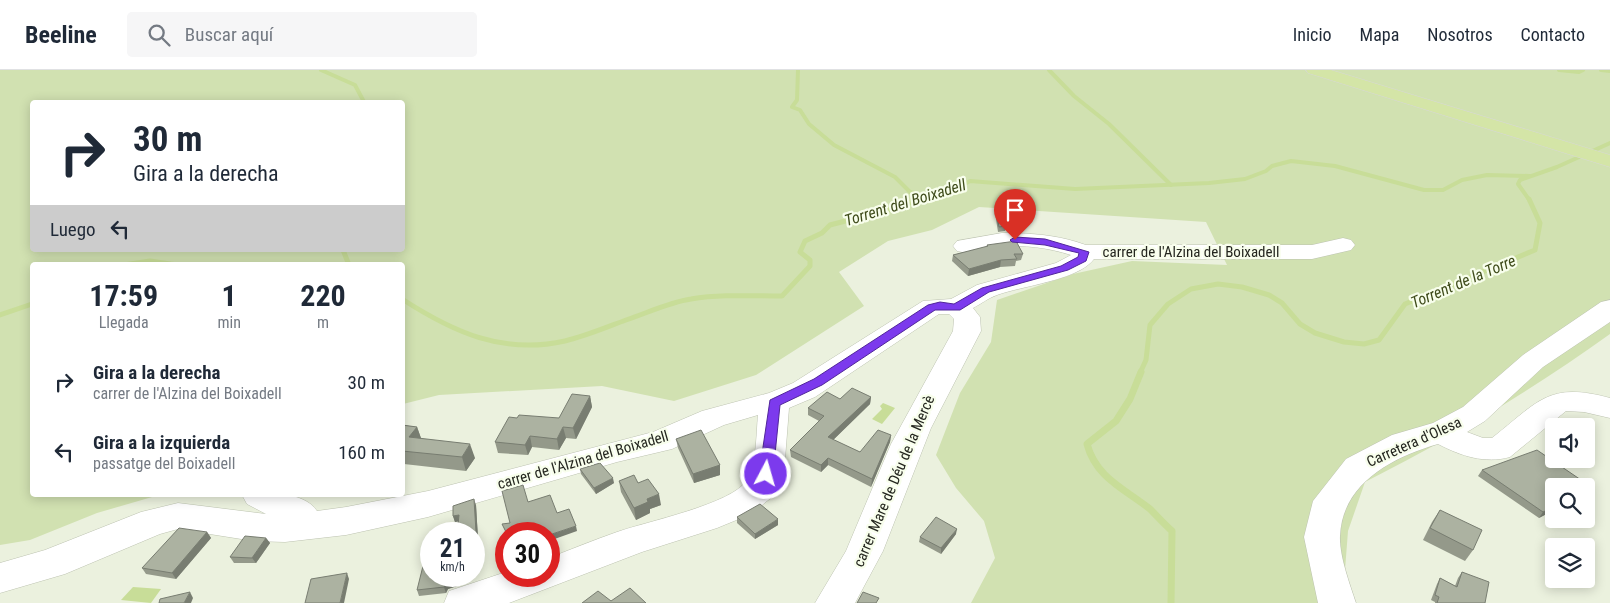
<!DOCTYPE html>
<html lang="es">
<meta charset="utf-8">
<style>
body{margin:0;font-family:"Roboto Condensed",sans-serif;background:#f6f6f7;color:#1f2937;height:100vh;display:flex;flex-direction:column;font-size:19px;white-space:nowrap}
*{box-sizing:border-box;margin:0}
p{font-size:16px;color:#747a83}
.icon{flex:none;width:28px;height:28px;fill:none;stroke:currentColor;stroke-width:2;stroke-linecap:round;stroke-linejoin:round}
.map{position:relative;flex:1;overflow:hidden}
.side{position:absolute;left:30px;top:192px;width:375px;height:235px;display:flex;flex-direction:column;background:#fff;border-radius:5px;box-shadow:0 2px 12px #0003}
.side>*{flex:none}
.top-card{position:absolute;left:30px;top:30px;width:375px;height:152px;border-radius:5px;box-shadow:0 2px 12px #0003;background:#fff;color:#1f2937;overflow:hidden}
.tools{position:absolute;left:1545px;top:348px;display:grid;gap:10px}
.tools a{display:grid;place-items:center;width:50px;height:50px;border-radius:5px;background:#fff;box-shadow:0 2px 12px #0003;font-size:25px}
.speed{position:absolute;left:420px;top:452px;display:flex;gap:10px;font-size:25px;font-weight:700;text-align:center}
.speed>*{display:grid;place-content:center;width:65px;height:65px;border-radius:50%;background:#fff;box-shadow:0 2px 12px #0003;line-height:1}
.speed small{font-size:12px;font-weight:400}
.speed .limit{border:8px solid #d22;background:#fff;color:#111}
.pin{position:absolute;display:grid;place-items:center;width:42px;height:42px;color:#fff;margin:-51px -21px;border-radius:50% 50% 50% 0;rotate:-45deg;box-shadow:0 0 5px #0007}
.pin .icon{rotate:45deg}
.me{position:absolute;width:55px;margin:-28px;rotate:6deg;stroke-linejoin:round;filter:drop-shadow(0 0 4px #0008)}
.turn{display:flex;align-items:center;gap:18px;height:105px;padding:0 20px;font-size:22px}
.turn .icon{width:65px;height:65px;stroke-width:2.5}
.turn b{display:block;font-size:35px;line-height:42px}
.then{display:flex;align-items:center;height:48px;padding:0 20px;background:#0003;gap:10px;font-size:19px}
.eta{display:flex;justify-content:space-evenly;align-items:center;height:85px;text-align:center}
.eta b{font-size:30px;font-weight:700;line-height:35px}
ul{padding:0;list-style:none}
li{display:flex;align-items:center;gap:15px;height:70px;padding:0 20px}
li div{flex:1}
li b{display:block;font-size:19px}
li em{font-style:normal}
header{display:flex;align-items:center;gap:30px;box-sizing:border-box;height:70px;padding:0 25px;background:#fff;border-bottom:1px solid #e0e1e3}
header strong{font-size:24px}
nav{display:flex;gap:28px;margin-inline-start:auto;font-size:18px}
.search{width:350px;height:45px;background:#f6f6f7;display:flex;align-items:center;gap:12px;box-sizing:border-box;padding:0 18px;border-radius:5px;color:#747a83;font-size:19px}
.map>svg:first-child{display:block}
</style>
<header>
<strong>Beeline</strong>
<div class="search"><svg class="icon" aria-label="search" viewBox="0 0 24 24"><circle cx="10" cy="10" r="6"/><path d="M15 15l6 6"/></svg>Buscar aquí</div>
<nav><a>Inicio</a><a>Mapa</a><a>Nosotros</a><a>Contacto</a></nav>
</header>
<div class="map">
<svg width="1610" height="533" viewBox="0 0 1610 533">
<rect width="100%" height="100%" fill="#ebf1de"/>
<path fill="#d1e1b1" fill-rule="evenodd" d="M0 0H1610V264C1532 320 1451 369 1365 412L1348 461 1345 500 1351 533H971L995 488 984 451 956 418 936 385 960 323 991 272 997 230 1073 204 1132 191 1227 195 1206 152 979 137 932 160 888 171 839 202 864 236 756 305 674 331 602 316 439 325 403 334 402 195H32V425H159L97 443 30 470 0 475ZM32 32H402V180H32Z"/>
<g fill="#c8dd98">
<path d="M883 333 895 338 882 354 872 349 882 339 880 336Z"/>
<path d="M133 517 161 519 151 533 121 530Z"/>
</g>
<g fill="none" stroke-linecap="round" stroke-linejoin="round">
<g stroke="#c8dd98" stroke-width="4">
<path d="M321 0 355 15 364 32"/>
<path d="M798 0 797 30 792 37 800 40 809 54 834 75 895 107 910 122 924 126"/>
<path d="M1049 0 1074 26 1109 54 1171 115"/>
<path d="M1559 0 1579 2 1583 0"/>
<path d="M1601 0 1610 1"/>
<path d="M914 131 924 126 954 120 970 111 1075 119 1209 113 1245 109 1266 101 1272 96 1291 91 1335 96 1424 120H1443L1462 110 1487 105 1530 106"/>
<path d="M1530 131 1518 114 1520 110 1557 97 1610 73"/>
</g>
<g stroke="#c8dd98" stroke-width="5">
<path d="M343 180 349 195"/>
<path d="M124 195 150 191 177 195"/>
<path d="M402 229C453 262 503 285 565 271 586 266 607 257 626 250 647 243 670 232 691 229 721 224 752 226 782 226L810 196V190L800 182 805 171 822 163 830 155 903 136 917 129"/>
<path d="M0 245 32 234"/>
<path d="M1140 303 1146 290 1150 255 1168 234 1191 219 1218 214 1242 217 1269 225 1282 233 1300 254 1315 263 1344 272 1364 274 1379 270 1405 234 1535 180 1540 153 1529 129"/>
</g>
<path stroke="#c8dd98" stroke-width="7" d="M1141 302 1130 329 1116 351 1087 374C1096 408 1125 419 1150 439 1157 446 1164 454 1172 461L1171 533"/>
<g stroke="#bdc3b1" stroke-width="1">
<g id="minor">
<path d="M1002 163C1031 163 1059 165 1086 175H1312L1343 168 1351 170 1355 175 1351 180 1312 189H1094C1079 210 1021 216 997 225 988 228 981 234 973 238L980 247 981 261 931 358 883 481 855 533H815L846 481 891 374 953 261 954 249 949 244H939L815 327 789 338 785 389 781 410 772 427 751 444 717 458 642 482 509 533H444L449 521 506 502V506H549V488C572 479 594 470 617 462 645 452 733 434 747 410 757 392 756 365 758 345L724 355 672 379 617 392 428 447 346 465 285 472 254 471 178 459 160 464 65 504 0 523V493L45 480 141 442 178 433 266 444 247 434 242 425C265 425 302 419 317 441L346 437 428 421 653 362 702 341 769 323 793 313 923 231 951 229 977 215 1056 193 1071 185C1049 178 1023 174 1000 177 985 179 971 185 957 181L953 176 957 171Z"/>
<path d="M1610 230V252L1543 297 1485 351 1467 362 1483 368H1492C1538 332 1548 311 1610 328V348L1584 342 1566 341 1510 387C1485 394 1461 386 1438 374 1393 387 1342 413 1340 466 1339 485 1350 515 1356 533H1318L1304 467 1313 431 1346 389 1392 365 1433 353 1463 337 1523 285 1601 232Z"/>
</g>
</g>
<g stroke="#d8d8d7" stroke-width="1">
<path id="major" d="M1306 0H1331L1610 85V97L1308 3Z"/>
</g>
<use href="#minor" fill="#fff" fill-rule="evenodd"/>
<use href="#major" fill="#d4e5a7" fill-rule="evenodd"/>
</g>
<g fill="#94998a">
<path d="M997 145 1006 156 1005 161 998 162 996 149Z"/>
<path d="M987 175 1023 184 1021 190 1016 191 1015 196 1000 197 968 206 952 191 953 185 986 177Z"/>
<path d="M590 326 592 337 576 369 566 368 559 380 532 377 528 385 498 383 495 372 517 348H559Z"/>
<path d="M871 327 870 334 833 370 860 382 891 365 890 372 871 417 828 395 821 402 791 387 790 380 819 351 808 345V338L840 329Z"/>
<path d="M402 355 417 357 421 368 475 388 466 401 404 394 402 395Z"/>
<path d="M676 369 720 395V405L694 413 678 378Z"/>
<path d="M580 399 614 413 596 424 581 404Z"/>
<path d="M1482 400 1554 416V427L1551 428 1554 430V440L1539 448 1478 406Z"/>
<path d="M619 411 638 413 661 435 650 439V443L636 450 621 422Z"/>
<path d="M476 435 478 468H474V471V464H457L458 451 455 452 453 446Z"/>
<path d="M1440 440 1473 480 1465 491 1423 470 1432 452Z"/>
<path d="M737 447 778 455 755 469 737 453Z"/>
<path d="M207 462 211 468 176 509 146 504 142 498Z"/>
<path d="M956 464 941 484 919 472 920 467Z"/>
<path d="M266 468 270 473 256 493H234L230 487Z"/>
<path d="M1462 502 1485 533H1435V532L1431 530 1437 514 1440 508 1455 516 1458 508Z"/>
<path d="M431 506H458L457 516 448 519 446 523 419 526 417 520Z"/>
</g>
<g fill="#787d71">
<path d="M1001 190 1000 197 968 206 969 199Z"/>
<path d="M590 326 592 337 576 369 573 358Z"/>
<path d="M871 327 870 334 828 375V367Z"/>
<path d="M417 357 422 371 409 367Z"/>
<path d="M563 357 566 368 559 380 557 369Z"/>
<path d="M891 365 890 372 871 417 872 409Z"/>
<path d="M530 366 532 377 528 385 525 375Z"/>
<path d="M470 374 475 388 466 401 462 387Z"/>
<path d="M828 388V395L821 402V395Z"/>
<path d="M720 395V405L694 413 693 404Z"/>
<path d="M613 408 614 413 596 424 594 418Z"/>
<path d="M1584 412 1581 416H1572Z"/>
<path d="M1554 423V427L1542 431 1547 425Z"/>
<path d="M659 424 661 435 650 439V443L636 450 634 438 647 429Z"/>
<path d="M474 429 476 435 478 468 476 462Z"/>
<path d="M1554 437V440L1539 448 1543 442Z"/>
<path d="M459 445 461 451 455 452 453 446Z"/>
<path d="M778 449V455L755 469V464Z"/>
<path d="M576 456 577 461 549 471V465Z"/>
<path d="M957 459 956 464 941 484V478Z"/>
<path d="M540 460 541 464H529Z"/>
<path d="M207 462 211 468 176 509 172 503Z"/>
<path d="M266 468 270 473 256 493 252 488Z"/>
<path d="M347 503 349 509 344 533H340Z"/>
<path d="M455 506H458L457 516 448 519 446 523 444 517 446 514Z"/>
<path d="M190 522 193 528 191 533H184Z"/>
</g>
<g fill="#acb2a1" stroke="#787d71">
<path d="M997 145 1006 156 999 157Z"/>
<path d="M1016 171 1023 184H1014L1017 189 1001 190 969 199 953 185 988 176 987 175Z"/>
<path d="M852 318 871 327 828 367 860 382 878 360 891 365 872 409 828 388 821 395 790 380 824 346 808 338 827 322 840 329Z"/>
<path d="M572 324 590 326 573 358 563 357 557 369 530 366 525 375 495 372 509 347 517 348 519 345 559 348Z"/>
<path d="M402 355 417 357 409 367 470 374 462 387 402 381Z"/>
<path d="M701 360 720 395 693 404 676 369Z"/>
<path d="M1537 380 1584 412 1572 416H1554V423L1547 425 1554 430V437L1543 442 1482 400Z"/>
<path d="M600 393 613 408 594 418 580 399Z"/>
<path d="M634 405 638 413 648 409 659 424 647 429 648 432 634 438 619 411Z"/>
<path d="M523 415 528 432 550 425 557 443 569 439 576 456 549 465V464H541L540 460 529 464H507L502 454 510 453 502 421Z"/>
<path d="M474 429 476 462 472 463V464H457L459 445 453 446V436Z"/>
<path d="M760 434 778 449 755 464 737 447Z"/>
<path d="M1440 440 1482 460 1473 480 1430 458Z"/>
<path d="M936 447 957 459 941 478 920 467Z"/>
<path d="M179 458 207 462 172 503 142 498Z"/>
<path d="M245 466 266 468 252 488 230 487Z"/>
<path d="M431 487V506H455L454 511 446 514 444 517 417 520 425 488Z"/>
<path d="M1462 502 1489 512 1485 533H1437L1439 527 1435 525 1440 508 1457 517Z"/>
<path d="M347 503 340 533H305L311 509Z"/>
<path d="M630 518 646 533H582L598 521 611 531Z"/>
<path d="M190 522 184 533H159L160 529Z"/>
<path d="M863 522 879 528 876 533H857Z"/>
</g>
<path fill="#7c3aed" stroke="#51269a" d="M1015 167 1045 169 1089 182 1086 191 1068 200 989 222 960 240H935L822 315 780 335 773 404 771 407H761L759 404 770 330 814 309 928 235 940 232 954 234 982 218 1061 196 1078 187 1079 183 1045 175 1012 172 1010 170Z"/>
<g text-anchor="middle" stroke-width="4.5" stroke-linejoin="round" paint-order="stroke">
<g font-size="15" fill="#24261f" stroke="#f8feec">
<text x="1191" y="187">carrer de l'Alzina del Boixadell</text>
<text transform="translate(1414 372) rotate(-24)" y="5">Carretera d'Olesa</text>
<text transform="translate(583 390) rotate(-16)" y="5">carrer de l'Alzina del Boixadell</text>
<text transform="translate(894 411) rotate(-67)" y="5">carrer Mare de Déu de la Mercè</text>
</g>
<g font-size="16" font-style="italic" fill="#3e4b1a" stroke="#f8feec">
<text transform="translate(905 132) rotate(-17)" y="6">Torrent del Boixadell</text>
<text transform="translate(1463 211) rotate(-23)" y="6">Torrent de la Torre</text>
</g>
</g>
</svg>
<div class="tools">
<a><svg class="icon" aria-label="sound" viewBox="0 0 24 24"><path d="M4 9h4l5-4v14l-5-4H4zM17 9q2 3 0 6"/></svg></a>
<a><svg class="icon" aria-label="search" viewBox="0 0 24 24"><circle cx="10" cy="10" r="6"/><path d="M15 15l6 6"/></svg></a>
<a><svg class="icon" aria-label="layers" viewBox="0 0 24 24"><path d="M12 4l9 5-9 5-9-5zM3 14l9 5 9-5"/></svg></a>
</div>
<div class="speed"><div>21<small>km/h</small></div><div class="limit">30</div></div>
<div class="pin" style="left:1015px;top:170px;background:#d93025"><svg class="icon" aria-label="arrive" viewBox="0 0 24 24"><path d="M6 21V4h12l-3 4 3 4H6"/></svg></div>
<svg class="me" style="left:766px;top:404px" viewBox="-20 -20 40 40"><circle r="17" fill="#7c3aed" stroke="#fff" stroke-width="3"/><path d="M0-11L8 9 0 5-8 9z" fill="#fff"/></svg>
<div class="top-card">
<div class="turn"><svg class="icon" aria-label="right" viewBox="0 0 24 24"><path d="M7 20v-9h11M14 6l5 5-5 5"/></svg><div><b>30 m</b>Gira a la derecha</div></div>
<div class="then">Luego<svg class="icon" aria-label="left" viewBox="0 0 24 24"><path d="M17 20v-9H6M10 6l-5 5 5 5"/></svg></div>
</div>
<section class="side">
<div class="eta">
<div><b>17:59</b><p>Llegada</p></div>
<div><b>1</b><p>min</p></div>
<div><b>220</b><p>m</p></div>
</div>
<ul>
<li><svg class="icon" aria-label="right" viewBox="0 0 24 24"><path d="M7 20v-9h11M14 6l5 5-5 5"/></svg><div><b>Gira a la derecha</b><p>carrer de l'Alzina del Boixadell</p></div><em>30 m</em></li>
<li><svg class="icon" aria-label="left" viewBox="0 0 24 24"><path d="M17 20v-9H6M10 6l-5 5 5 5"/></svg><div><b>Gira a la izquierda</b><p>passatge del Boixadell</p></div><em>160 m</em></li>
</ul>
</section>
</div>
